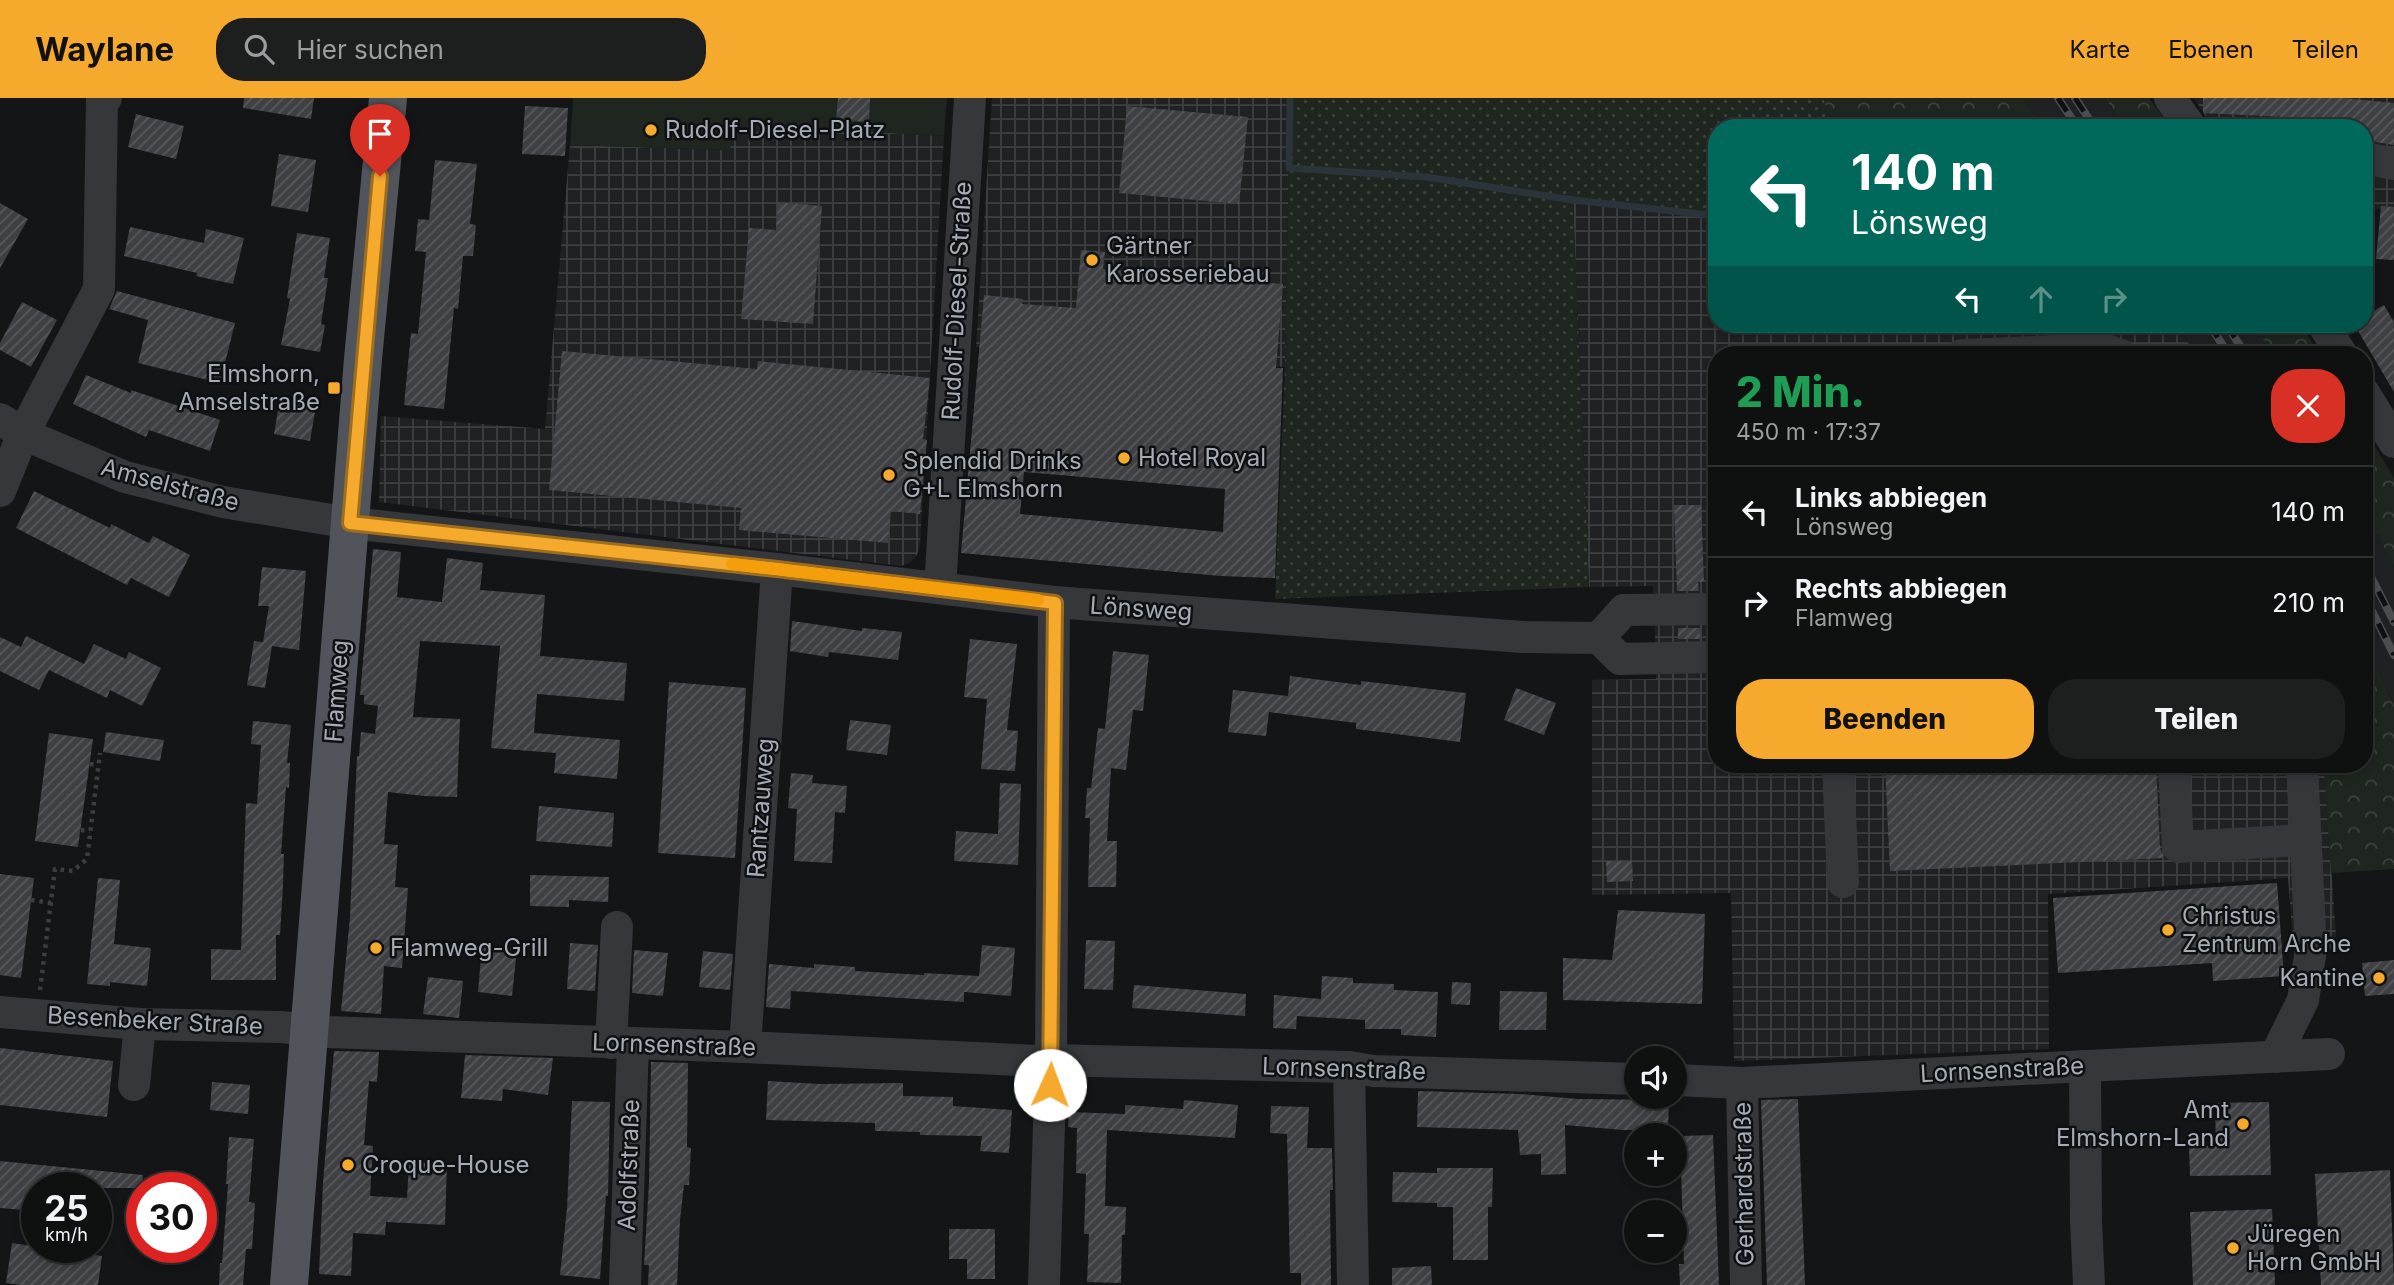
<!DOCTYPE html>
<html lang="de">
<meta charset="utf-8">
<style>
body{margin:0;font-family:Inter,sans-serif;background:#1d1e1e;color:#f1f3f6;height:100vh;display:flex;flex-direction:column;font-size:26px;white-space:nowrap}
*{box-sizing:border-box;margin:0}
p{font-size:23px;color:#9b9d9f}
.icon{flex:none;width:38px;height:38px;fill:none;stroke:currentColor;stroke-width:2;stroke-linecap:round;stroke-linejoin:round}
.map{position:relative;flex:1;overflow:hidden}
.sheet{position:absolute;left:1708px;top:248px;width:665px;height:427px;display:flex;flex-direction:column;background:#0f1010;border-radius:28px;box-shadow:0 4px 10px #0003,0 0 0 2px #2f3030}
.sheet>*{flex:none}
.top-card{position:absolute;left:1708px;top:21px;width:665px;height:214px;border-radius:28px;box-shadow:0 4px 10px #0003,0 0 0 2px #2f3030;background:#00695c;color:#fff;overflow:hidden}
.tools{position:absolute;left:1624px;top:948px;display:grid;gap:14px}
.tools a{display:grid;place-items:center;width:63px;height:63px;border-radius:50%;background:#0f1010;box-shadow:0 4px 10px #0003,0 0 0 2px #2f3030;font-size:35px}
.speed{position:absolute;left:21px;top:1074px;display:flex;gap:14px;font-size:35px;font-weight:700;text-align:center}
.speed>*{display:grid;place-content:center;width:91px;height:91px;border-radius:50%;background:#0f1010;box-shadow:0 4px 10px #0003,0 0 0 2px #2f3030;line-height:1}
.speed small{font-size:18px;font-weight:400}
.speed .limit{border:10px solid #d22;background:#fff;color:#111}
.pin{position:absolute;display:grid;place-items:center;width:60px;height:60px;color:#fff;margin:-72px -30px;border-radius:50% 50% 50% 0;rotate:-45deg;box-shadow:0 0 7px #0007}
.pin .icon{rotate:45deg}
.me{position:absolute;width:77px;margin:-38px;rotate:2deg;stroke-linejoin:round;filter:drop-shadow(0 0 5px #0008)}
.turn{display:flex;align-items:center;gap:24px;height:147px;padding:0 28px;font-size:32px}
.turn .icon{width:91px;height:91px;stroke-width:2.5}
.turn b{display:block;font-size:49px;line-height:60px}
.lanes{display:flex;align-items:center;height:66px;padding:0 28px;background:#0003;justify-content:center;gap:35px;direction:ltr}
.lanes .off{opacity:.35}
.round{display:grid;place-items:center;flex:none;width:74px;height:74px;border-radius:28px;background:#1d1e1e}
.headline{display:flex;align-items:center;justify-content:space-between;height:119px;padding:0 28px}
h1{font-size:42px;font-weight:800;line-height:52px;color:#1e9e55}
.primary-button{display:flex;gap:14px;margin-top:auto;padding:14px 28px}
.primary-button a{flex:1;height:80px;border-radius:28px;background:#f5a92d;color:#111;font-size:28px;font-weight:800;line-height:80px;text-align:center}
.primary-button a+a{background:#1d1e1e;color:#f1f3f6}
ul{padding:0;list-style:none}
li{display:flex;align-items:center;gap:21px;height:91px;padding:0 28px;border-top:2px solid #2f3030}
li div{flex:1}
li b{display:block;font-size:26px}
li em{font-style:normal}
header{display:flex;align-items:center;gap:42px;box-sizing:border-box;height:98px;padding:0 35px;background:#f5a92d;color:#111}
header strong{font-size:33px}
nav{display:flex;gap:38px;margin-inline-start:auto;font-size:24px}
.search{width:490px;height:63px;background:#1d1e1e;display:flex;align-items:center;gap:18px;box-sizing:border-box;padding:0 24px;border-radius:28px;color:#9b9d9f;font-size:26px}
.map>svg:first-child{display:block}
</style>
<header>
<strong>Waylane</strong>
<div class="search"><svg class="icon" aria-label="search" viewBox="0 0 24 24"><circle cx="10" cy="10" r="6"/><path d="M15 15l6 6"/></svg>Hier suchen</div>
<nav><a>Karte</a><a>Ebenen</a><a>Teilen</a></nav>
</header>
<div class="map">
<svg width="2394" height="1187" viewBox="0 0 2394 1187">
<defs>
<pattern id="industrial-grid" width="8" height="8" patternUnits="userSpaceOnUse" patternTransform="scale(1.75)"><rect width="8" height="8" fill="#202123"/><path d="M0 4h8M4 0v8" fill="none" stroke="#3d3f41"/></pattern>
<pattern id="grass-dots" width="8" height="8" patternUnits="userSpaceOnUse" patternTransform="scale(1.75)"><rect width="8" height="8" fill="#1e261f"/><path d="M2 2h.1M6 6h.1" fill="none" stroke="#3c433d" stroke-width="1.8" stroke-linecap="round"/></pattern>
<pattern id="forest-crowns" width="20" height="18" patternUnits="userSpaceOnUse" patternTransform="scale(1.75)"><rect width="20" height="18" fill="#1e261f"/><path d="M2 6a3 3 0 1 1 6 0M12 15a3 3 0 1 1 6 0" fill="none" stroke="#3c433d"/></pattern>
<pattern id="building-hatch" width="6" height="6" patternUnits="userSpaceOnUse" patternTransform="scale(1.75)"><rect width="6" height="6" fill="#3e4043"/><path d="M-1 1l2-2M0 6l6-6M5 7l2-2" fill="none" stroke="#57595c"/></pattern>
</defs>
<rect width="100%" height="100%" fill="#141516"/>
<g fill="#202123">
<path d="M2023 0H2105L2126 30H2044Z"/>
<path d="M2176 226H2253L2273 257H2196Z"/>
<path d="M2364 408 2394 469V608L2364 542Z"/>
</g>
<g fill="url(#industrial-grid)">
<path d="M992 0H1290L1285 269 976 249Z"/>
<path d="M2194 0H2394V113L2364 110V30H2213Z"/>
<path d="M733 26 944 38 920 446 917 457 910 465 901 468 379 404 381 318 545 331 570 47 729 52Z"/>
<path d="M1573 102 1717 118V226H2176L2196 257H1717V667H2324L2337 851 2294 853 2288 780 2048 796 2049 951 1734 963 1731 795 1592 797V582L1656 581V560L1653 488 1589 489Z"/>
</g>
<path fill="url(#grass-dots)" d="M1290 0H1824L1829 30H1717V118L1573 103 1589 489 1275 501 1285 269Z"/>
<g fill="url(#forest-crowns)">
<path d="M1824 0H2023L2044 30H1829Z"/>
<path d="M2105 0H2149L2171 30H2126Z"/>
<path d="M2253 226H2301L2320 257H2273Z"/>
<path d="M2364 331 2394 380V469L2364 408Z"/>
<path d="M2364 542 2394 608V771L2331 775 2324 667H2364Z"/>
</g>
<path fill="#1e261f" d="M573 0H947L944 38 733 26 730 52 570 47Z"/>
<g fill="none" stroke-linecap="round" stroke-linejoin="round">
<path stroke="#2a343a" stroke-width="7" d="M1290 0 1289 70 1426 79 1573 102 1717 118"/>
</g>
<g fill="url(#building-hatch)" fill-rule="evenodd">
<path d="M244 0H314L311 21 243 10Z"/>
<path d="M838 0H870L869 24 836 22Z"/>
<path d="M2203 0H2344L2394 5V47L2364 42V30H2284L2285 19 2203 15Z"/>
<path d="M525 8 568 10 565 58 522 56Z"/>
<path d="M1127 8 1248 19 1239 106 1119 95Z"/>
<path d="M136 16 184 28 176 61 128 49Z"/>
<path d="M279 56 316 62 308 114 271 108Z"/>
<path d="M435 62 477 66 470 126 476 127 473 158H463L458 211 454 210 444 311 404 307 411 235 418 236 426 154 415 153 418 121 429 122Z"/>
<path d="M778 104 822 108 813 226 741 221 749 130 776 132Z"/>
<path d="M0 105 28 121 0 170Z"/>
<path d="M2381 108 2394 109V162L2376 161Z"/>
<path d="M130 129 204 145 206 131 244 140 233 186 196 178 197 175 124 158Z"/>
<path d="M297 135 330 140 324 180H328L321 226 325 227 320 254 281 247 290 201 287 200Z"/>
<path d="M1081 152 1105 154 1103 171 1283 186 1276 270H1283L1275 480 1221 478 961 455 984 197 1023 201 1022 206 1076 210ZM1024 374 1225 391 1223 434 1020 416Z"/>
<path d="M117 193 235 225 220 285 138 265 148 222 109 211Z"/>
<path d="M22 204 57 222 31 269 0 252V245Z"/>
<path d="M2384 207 2394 224V294L2354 226H2364V219Z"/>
<path d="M562 253 757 271 758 263 930 280 923 341 927 342 920 416 891 413 888 445 739 432 741 410 549 392Z"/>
<path d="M86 277 131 295V292L220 322 210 353 149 332 146 339 73 306Z"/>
<path d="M280 301 316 308 310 343 274 336Z"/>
<path d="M34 393 110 430 111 426 149 445 153 438 190 457 169 499 131 480 127 487 16 430Z"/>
<path d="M1674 407H1701L1704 484H1698L1699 493H1677Z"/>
<path d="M373 451 401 454 397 499 442 504 447 460 483 465 480 492 545 497 540 558 627 565 624 603 537 596 534 635 620 642 617 681 554 675 556 655 491 650 500 548 420 543 413 619 460 621 457 699 424 698 388 694 384 746 398 747 395 789 408 790 402 870 384 868 381 916 341 913 350 819 357 658H359L361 634 375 636 378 608 364 606V597H360Z"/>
<path d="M262 469 306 473 299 552 272 548 265 590 247 587 254 543 263 544 269 508H258Z"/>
<path d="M792 523 862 533V530L902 534 898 562 829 554 828 559 790 553Z"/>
<rect x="1678" y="530" width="22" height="11"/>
<path d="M26 538 84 566 94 546 126 561 129 554 161 570 142 608 110 592 107 600 49 572 39 592 0 573V539L21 549Z"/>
<path d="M970 541 1017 546 1007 632 1018 633 1015 673 981 671 987 601 964 599Z"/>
<path d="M1113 553 1149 557 1143 613 1133 612 1126 672 1111 670 1107 743H1117L1116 789H1088L1090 720H1085L1087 690H1091L1098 630 1105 631Z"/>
<path d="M1290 578 1361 587V583L1466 595 1460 644 1356 631V625L1269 614 1266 638 1228 634 1233 592 1288 598Z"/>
<path d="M669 584 746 590 735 760 658 755Z"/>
<path d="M1516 590 1556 605 1544 637 1504 622Z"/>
<path d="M850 622 891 627 887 657 846 652Z"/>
<path d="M253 623 291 627 287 665H290L289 690 286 689 281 756H284L283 787 280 837H276V882H211V851L241 852 246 705 257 706 261 647 251 646Z"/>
<path d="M106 634 164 642 160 663 103 654Z"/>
<path d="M49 635 93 641 78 749 35 743Z"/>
<path d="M1885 667H2156L2160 750 2164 760 1890 773Z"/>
<path d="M791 675 813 677 812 685 847 688 845 715 835 714 832 765 794 763 797 711 788 710Z"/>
<path d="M1000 685 1021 686 1018 767 954 763 956 733 998 736Z"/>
<path d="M539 708 614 715 612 749 536 743Z"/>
<path d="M1606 763H1632L1633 783 1607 784Z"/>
<path d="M0 776 34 780 21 880 0 877Z"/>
<path d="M530 777 609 779 608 804 569 802V809L530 808Z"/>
<path d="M98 780 120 782 114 846 151 850 147 888 110 884V888L87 886Z"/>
<path d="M2277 785 2284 878 2213 883 2212 865 2058 875 2053 800Z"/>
<path d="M1618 812 1705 816 1702 906 1563 902V860L1612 862Z"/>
<path d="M1086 842 1115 843 1113 892 1084 891Z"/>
<path d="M570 845 598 847 595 893 567 891Z"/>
<path d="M982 847 1015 850 1011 898 964 894V904L791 893 790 911 766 909 769 866 814 870V866L855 869V873L924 877V875L979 878Z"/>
<path d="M482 848 517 851 512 898 478 894Z"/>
<path d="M634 852 668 855 663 898 632 895Z"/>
<path d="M703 853 733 856 730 892 699 889Z"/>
<path d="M2394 862V896L2365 898 2362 865Z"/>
<path d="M1322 878 1353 880V885L1394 886V892L1438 894 1436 939 1401 937V931H1365V922L1297 918 1296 931 1273 930 1274 897 1321 901Z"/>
<path d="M428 879 463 883 459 920 423 916Z"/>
<path d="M1452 884 1471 885 1470 907 1451 906Z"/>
<path d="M1134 887 1246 896 1245 918 1132 910Z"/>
<path d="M1500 893 1547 894 1546 932H1499Z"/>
<path d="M0 950 113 963 107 1019 0 1007Z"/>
<path d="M334 953 379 954 377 984 369 983 364 1047 373 1048 370 1098 407 1100 409 1064 447 1066 445 1127 386 1124 385 1137 353 1135 351 1178 319 1176 323 1085Z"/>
<path d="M465 957 553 960 548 997 503 991 502 1003 461 1000Z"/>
<path d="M651 964 688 965 687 1049 691 1050 689 1087H684L680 1122 677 1187H648L649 1167H644L649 1085Z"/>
<path d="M768 983 820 986 903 985V998L953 999V1008L1012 1012 1009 1055 980 1053 982 1038 920 1037V1034L875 1033V1025L766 1022Z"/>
<path d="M212 984 250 987 248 1016 210 1012Z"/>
<path d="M1418 993 1520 996 1578 1001 1669 1002 1668 1032H1623L1565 1027 1566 1076 1541 1077V1056L1520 1057 1518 1032 1417 1029Z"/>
<path d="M1798 1001 1805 1187H1767L1761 1002Z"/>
<path d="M1184 1002 1238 1007 1235 1040 1107 1032 1105 1108 1126 1109 1125 1137H1122L1121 1185 1087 1184 1089 1136H1084L1086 1076 1076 1075 1077 1030 1068 1029 1069 1014 1125 1016V1007L1183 1011Z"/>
<path d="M572 1003 610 1004 608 1098H606L600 1181 560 1177 567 1110Z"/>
<path d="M2269 1004 2271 1077 2190 1078 2189 1048H2216L2215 1005Z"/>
<path d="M1271 1008 1309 1009 1307 1050H1332L1333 1092H1330L1331 1187H1301V1175H1290L1287 1036 1270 1035Z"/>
<path d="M1713 1037 1719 1187H1680L1679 1166H1684L1680 1038Z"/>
<path d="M229 1039 254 1041 249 1104 255 1105 252 1151H246L243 1187H219L220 1165H222L228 1086H226Z"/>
<path d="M0 1063 143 1077 142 1090H37V1113L0 1110Z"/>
<path d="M1437 1070H1493L1492 1109H1488V1162H1453V1109H1437V1105L1392 1104 1393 1074 1437 1075Z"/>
<path d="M2390 1072 2394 1187H2321L2315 1076Z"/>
<path d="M2272 1111 2275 1187H2193L2190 1114Z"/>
<path d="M949 1131H995V1181H967V1161H949Z"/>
<path d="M12 1145 102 1158 98 1187H22L6 1185Z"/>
<path d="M1431 1168 1432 1187H1392V1170Z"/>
</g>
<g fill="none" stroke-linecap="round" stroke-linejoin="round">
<g stroke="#3b3e42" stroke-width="4.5" stroke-dasharray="3.5 5" stroke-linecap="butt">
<path d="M90 666 98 667"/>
<path d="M81 732 90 733"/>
<path d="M31 802 51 805"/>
<path d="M40 892 55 771 73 773 87 761 100 655"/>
</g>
<g stroke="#35373b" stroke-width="32">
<path d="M2170 0 2191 30"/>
<path d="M2364 60 2394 66"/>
<path d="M2323 226 2342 257"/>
<path d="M1962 257 2103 251 2121 257"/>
<path d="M2364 295 2394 344"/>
<path d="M0 321 23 336 125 379 223 404 350 425 777 471 1054 504 1523 539 1599 540"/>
<path d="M0 393 23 336 99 191 102 3 106 0"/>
<path d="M940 490 970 0"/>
<path d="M1599 540 1624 512 1717 511"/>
<path d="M1599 540 1620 561 1717 559"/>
<path d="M1838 667 1843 784"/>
<path d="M2174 667 2178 749 2306 742"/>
<path d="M0 914 140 926 281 929 327 934 745 949 1037 963"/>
<path d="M611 945 617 829"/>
<path d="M745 949 777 471"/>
<path d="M2275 959 2303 902 2311 852 2302 667"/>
<path d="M1051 962 1349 969 1374 973 1636 981"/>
<path d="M2085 968 2086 1123 2089 1187"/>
<path d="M1349 969 1353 1187"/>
<path d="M1675 982 1742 985 2329 956"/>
<path d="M1742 985 1746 1187"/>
<path d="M134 987 140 926"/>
<path d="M625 1187 633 946"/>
<path d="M1044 1187 1051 962 1054 504"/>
</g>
<path stroke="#51545a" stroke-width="38" d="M289 1187 363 261 388 0"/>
<g stroke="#4a4d52" stroke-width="8">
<g id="rail">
<path d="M2058 0 2078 30"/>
<path d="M2075 0 2095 30"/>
<path d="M2209 226 2229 257"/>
<path d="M2226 226 2246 257"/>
<path d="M2364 465 2394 524"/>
<path d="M2364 497 2394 557"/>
</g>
</g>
<use href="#rail" stroke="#0f1011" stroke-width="5" stroke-dasharray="16" stroke-linecap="butt"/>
</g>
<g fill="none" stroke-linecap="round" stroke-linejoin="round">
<g stroke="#9f6e1d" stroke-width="18">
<path id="route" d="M380 78 350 425 777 471 1055 505 1050 987"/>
</g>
<use href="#route" stroke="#f5a92d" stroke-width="12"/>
<path stroke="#f59e0b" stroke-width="12" d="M732 466 1038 502"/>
</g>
<g fill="#f5a92d" stroke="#0f1011" stroke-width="2.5">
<circle cx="651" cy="32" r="7"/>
<circle cx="1092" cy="162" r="7"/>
<rect x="327" y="283" width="14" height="14" rx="3.5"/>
<circle cx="1124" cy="360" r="7"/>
<circle cx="889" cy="377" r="7"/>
<circle cx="2168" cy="832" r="7"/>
<circle cx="376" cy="850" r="7"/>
<circle cx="2379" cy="880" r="7"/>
<circle cx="2243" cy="1026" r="7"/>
<circle cx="348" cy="1067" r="7"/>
<circle cx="2233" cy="1150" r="7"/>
</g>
<g text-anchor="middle" stroke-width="5" stroke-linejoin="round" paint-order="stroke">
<g font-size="24" fill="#a6acb7" stroke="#0f1011" text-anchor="start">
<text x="665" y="40">Rudolf-Diesel-Platz</text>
<text x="1106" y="156">Gärtner<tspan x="1106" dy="28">Karosseriebau</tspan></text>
<text x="320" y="284" text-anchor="end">Elmshorn,<tspan x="320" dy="28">Amselstraße</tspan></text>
<text x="1138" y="368">Hotel Royal</text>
<text x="903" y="371">Splendid Drinks<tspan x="903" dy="28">G+L Elmshorn</tspan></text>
<text x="2182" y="826">Christus<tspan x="2182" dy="28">Zentrum Arche</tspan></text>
<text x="390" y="858">Flamweg-Grill</text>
<text x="2365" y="888" text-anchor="end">Kantine</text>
<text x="2229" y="1020" text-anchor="end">Amt<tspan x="2229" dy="28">Elmshorn-Land</tspan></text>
<text x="362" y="1075">Croque-House</text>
<text x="2247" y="1144">Jüregen<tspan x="2247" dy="28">Horn GmbH</tspan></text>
</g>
<g font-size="24" fill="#a6acb7" stroke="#0f1011">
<text transform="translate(957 203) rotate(-87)" y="8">Rudolf-Diesel-Straße</text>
<text transform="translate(170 387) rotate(15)" y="8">Amselstraße</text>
<text transform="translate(1141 511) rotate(4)" y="8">Lönsweg</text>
<text transform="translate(337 593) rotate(-86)" y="8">Flamweg</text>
<text transform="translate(761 710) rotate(-86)" y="8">Rantzauweg</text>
<text transform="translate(155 923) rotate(3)" y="8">Besenbeker Straße</text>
<text transform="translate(674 947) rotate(2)" y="8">Lornsenstraße</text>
<text transform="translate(1344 971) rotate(2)" y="8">Lornsenstraße</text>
<text transform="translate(2002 972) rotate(-3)" y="8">Lornsenstraße</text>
<text transform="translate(629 1067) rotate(-88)" y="8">Adolfstraße</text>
<text transform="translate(1744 1086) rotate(-91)" y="8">Gerhardstraße</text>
</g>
</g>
</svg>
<div class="tools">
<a><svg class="icon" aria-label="sound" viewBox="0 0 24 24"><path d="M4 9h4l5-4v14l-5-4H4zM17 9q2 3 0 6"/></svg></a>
<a>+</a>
<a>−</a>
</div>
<div class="speed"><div>25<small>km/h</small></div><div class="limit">30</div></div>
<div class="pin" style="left:380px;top:78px;background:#d93025"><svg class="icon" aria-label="arrive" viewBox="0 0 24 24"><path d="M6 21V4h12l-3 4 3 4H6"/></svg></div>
<svg class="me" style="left:1050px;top:987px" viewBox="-20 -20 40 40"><circle r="19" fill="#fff"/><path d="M0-13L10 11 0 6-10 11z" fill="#f5a92d"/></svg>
<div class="top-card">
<div class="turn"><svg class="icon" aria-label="left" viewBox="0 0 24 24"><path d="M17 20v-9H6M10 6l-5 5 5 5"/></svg><div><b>140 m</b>Lönsweg</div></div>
<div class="lanes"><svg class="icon" aria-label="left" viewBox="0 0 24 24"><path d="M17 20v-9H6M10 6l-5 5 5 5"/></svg><svg class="icon off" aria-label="ahead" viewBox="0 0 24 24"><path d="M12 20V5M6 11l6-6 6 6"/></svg><svg class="icon off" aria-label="right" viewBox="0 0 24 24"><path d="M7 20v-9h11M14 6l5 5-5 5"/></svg></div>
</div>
<section class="sheet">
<div class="headline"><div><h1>2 Min.</h1><p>450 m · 17:37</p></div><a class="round" style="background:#d93025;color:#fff"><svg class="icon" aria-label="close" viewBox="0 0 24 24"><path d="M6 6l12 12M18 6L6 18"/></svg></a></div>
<ul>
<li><svg class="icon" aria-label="left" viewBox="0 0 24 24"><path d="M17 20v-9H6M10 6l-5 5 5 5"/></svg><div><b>Links abbiegen</b><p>Lönsweg</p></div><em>140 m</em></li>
<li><svg class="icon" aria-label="right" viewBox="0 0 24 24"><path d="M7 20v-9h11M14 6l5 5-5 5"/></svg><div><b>Rechts abbiegen</b><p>Flamweg</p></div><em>210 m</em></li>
</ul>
<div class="primary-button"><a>Beenden</a><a>Teilen</a></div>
</section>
</div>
